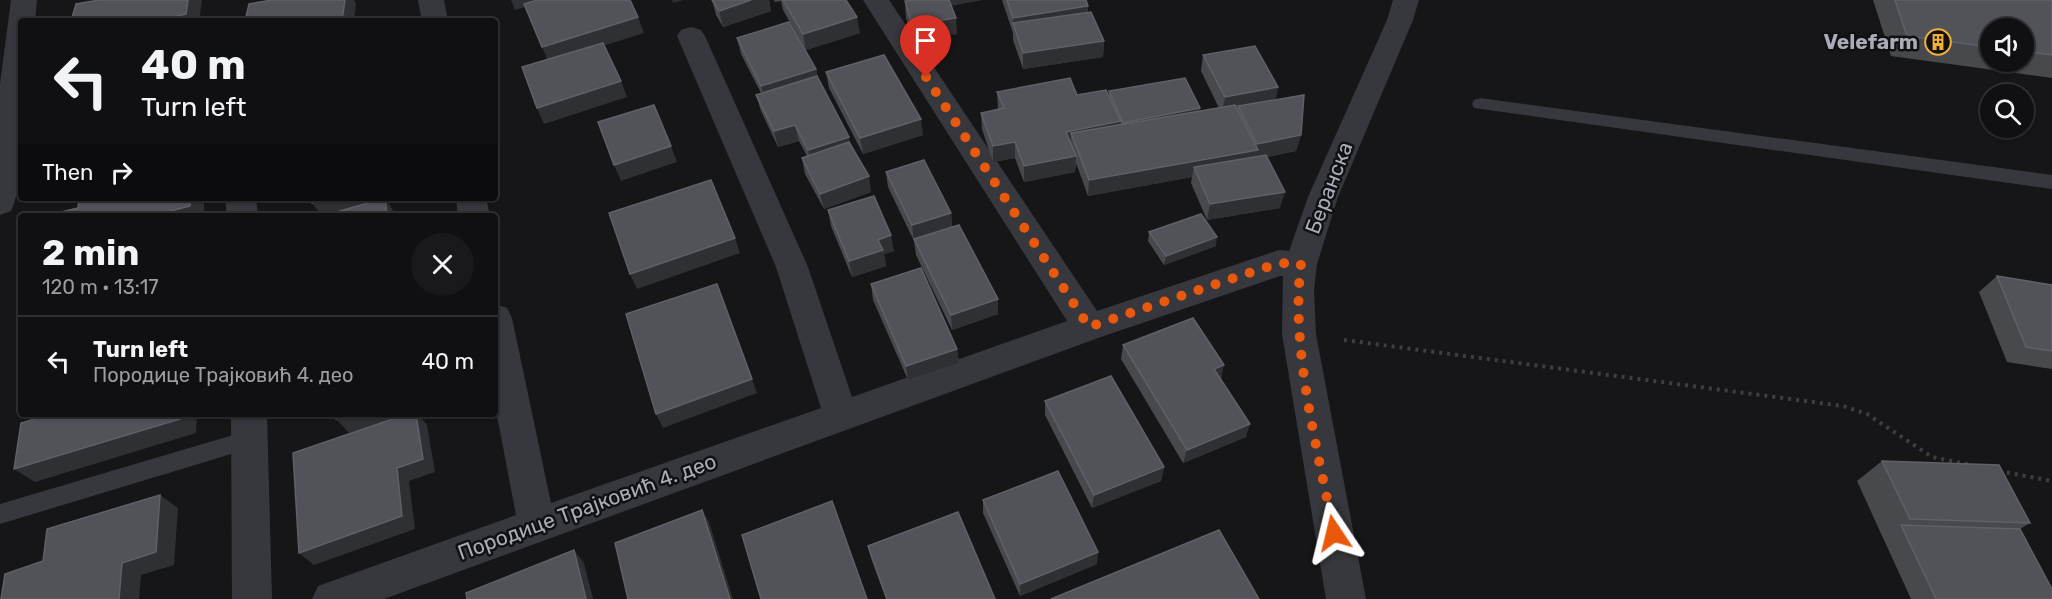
<!DOCTYPE html>
<meta charset="utf-8">
<style>
body{margin:0;font-family:Rubik,sans-serif;background:#19191b;color:#f1f3f6;height:100vh;display:flex;flex-direction:column;font-size:22px;white-space:nowrap}
*{box-sizing:border-box;margin:0}
p{font-size:20px;color:#9c9d9f}
.icon{flex:none;width:33px;height:33px;fill:none;stroke:currentColor;stroke-width:2;stroke-linecap:round;stroke-linejoin:round}
.map{position:relative;flex:1;overflow:hidden}
.details{position:absolute;left:18px;top:213px;width:480px;height:204px;display:flex;flex-direction:column;background:#101012;border-radius:6px;box-shadow:0 2px 4px #0004,0 0 0 2px #303032}
.details>*{flex:none}
.top-card{position:absolute;left:18px;top:18px;width:480px;height:183px;border-radius:6px;box-shadow:0 2px 4px #0004,0 0 0 2px #303032;background:#101012;color:#f1f3f6;overflow:hidden}
.buttons{position:absolute;left:1980px;top:18px;display:grid;gap:12px}
.buttons a{display:grid;place-items:center;width:54px;height:54px;border-radius:50%;background:#101012;box-shadow:0 2px 4px #0004,0 0 0 2px #303032;font-size:30px}
.pin{position:absolute;display:grid;place-items:center;width:51px;height:51px;color:#fff;margin:-62px -26px;border-radius:50% 50% 50% 0;rotate:-45deg;box-shadow:0 0 6px #0007}
.pin .icon{rotate:45deg}
.me{position:absolute;width:66px;margin:-33px;rotate:350deg;stroke-linejoin:round;filter:drop-shadow(0 0 4px #0008)}
.turn{display:flex;align-items:center;gap:21px;height:126px;padding:0 24px;font-size:27px}
.turn .icon{width:78px;height:78px;stroke-width:2.5}
.turn b{display:block;font-size:42px;line-height:51px}
.then{display:flex;align-items:center;height:57px;padding:0 24px;background:#0003;gap:12px;font-size:22px}
.round{display:grid;place-items:center;flex:none;width:63px;height:63px;border-radius:32px;background:#19191b}
.head{display:flex;align-items:center;justify-content:space-between;height:102px;padding:0 24px}
h1{font-size:36px;font-weight:700;line-height:45px}
ul{padding:0;list-style:none}
li{display:flex;align-items:center;gap:18px;height:90px;padding:0 24px;border-top:2px solid #303032}
li div{flex:1}
li b{display:block;font-size:22px}
li em{font-style:normal}
.map>svg:first-child{display:block}
</style>
<div class="map">
<svg width="2052" height="599" viewBox="0 0 2052 599">
<rect width="100%" height="100%" fill="#161618"/>
<g fill="none" stroke-linecap="round" stroke-linejoin="round">
<g stroke="#3d3f44" stroke-width="4" stroke-dasharray="3 5" stroke-linecap="butt">
<path d="M1344 340 1843 406 1867 414 1932 457 1971 465"/>
<path d="M1999 471 2052 481"/>
</g>
<g fill="#37383d" fill-rule="evenodd">
<path d="M1480 98 2052 175V189L1474 108 1472 104 1474 100Z"/>
<path d="M250 430 258 432 261 439 258 446 0 524V504Z"/>
</g>
<g fill="#37383d" fill-rule="evenodd">
<path d="M11 0H37L35 21H21C21 62 28 180 11 211L0 215V84Z"/>
<path d="M418 0H444L448 21H422Z"/>
<path d="M863 0H889L1097 311 1279 250 1289 251 1308 197 1387 20 1393 0H1419L1413 20 1338 197 1317 264 1314 290 1316 334 1366 599H1326L1282 334 1283 276H1280L1101 337 384 599H312L318 586 516 515 495 405V304L507 308 512 318 551 503 821 408 776 267 677 36 681 30 691 27 701 30 705 36 808 267 852 397 1067 321Z"/>
<path d="M226 198H256L258 216H226Z"/>
<path d="M456 198H486L490 216H458Z"/>
<path d="M231 414H267L272 599H232Z"/>
</g>
</g>
<g fill="#47494d" fill-rule="evenodd">
<path d="M712 0H769L771 11 723 27 716 15Z"/>
<path d="M774 0H846L860 33 806 50 783 10 781 1 775 2Z"/>
<path d="M1002 0H1086L1088 6V12L1104 41 1103 57 1023 69 1013 40V33Z"/>
<path d="M1873 0H2052V78L1891 56ZM1990 28H2024V62H1990Z"/>
<path d="M905 1 951 6 957 34 914 42 906 18Z"/>
<path d="M737 38 816 69 818 78 851 146 871 192 824 209 805 174 802 158 807 156 799 141 778 147 761 111 756 95 761 93 741 54Z"/>
<path d="M1203 55 1278 87 1275 100 1301 135 1296 151 1267 157 1280 208 1207 220 1191 183 1192 177 1088 196 1076 163 1075 172 1024 182 1015 158 993 162 982 129 981 113 998 109 997 92 1109 96V91L1200 111 1219 108 1201 71Z"/>
<path d="M826 72 923 135 863 154 829 88Z"/>
<path d="M886 172 951 213 952 227 998 299V314L952 330 916 255 914 241 888 187Z"/>
<path d="M828 210 894 251 884 254 886 266 852 277 831 226Z"/>
<path d="M1149 232 1216 246 1164 265 1148 241Z"/>
<path d="M1997 276 2052 285V369L2007 362 1979 292Z"/>
<path d="M871 284 957 349 959 363 908 380 873 300Z"/>
<path d="M1123 345 1246 437 1183 463 1121 359Z"/>
<path d="M1045 401 1164 467 1161 481 1092 508 1045 415Z"/>
<path d="M1882 461 2030 523 2020 529 2052 599H1911L1857 481Z"/>
<path d="M983 500 1097 564 1020 596 983 513Z"/>
<path d="M868 546 995 599H886L871 558Z"/>
</g>
<g fill="#2f3033">
<path d="M188 0H202L199 21H151Z"/>
<path d="M345 0H354L356 4 354 21H342Z"/>
<path d="M511 0H550L515 10Z"/>
<path d="M672 0H683L673 3Z"/>
<path d="M751 0H769L771 11 723 27 719 11Z"/>
<path d="M928 0H983L929 10Z"/>
<path d="M1088 6 1087 23 1013 24V18Z"/>
<path d="M638 17 644 33 549 63 542 47Z"/>
<path d="M857 17 860 33 806 50 803 34Z"/>
<path d="M956 18 957 34 914 42 912 25Z"/>
<path d="M1104 41 1103 57 1023 69V53Z"/>
<path d="M816 69 819 86 766 102 761 86Z"/>
<path d="M621 81 627 97 544 124 537 108Z"/>
<path d="M1278 87 1275 103 1238 106 1237 110 1222 113 1225 97Z"/>
<path d="M1200 108 1198 125 1121 139 1123 123Z"/>
<path d="M921 119 923 135 863 154 860 138Z"/>
<path d="M1121 121 1119 138 1071 133V147L1066 132Z"/>
<path d="M795 125 799 141 778 147 774 131Z"/>
<path d="M1301 135 1296 151 1256 159 1194 167 1192 177 1088 196 1089 180 1255 151 1257 144Z"/>
<path d="M849 137 852 153 812 166 808 150Z"/>
<path d="M1015 142V158L993 162V146Z"/>
<path d="M671 146 677 162 621 181 614 165Z"/>
<path d="M1076 156 1075 172 1024 182V166Z"/>
<path d="M869 176 871 192 824 209 820 194Z"/>
<path d="M1285 192 1280 208 1207 220 1210 204Z"/>
<path d="M190 198H204V216H152Z"/>
<path d="M331 198H397L387 201 395 214 396 216H322L312 203Z"/>
<path d="M951 213 952 228 914 241 912 225Z"/>
<path d="M891 235 894 251 884 254 886 266 852 277 849 261 878 240Z"/>
<path d="M1217 237 1216 246 1164 265 1166 256Z"/>
<path d="M735 238 740 253 637 289 630 274Z"/>
<path d="M998 299V314L952 330 951 315Z"/>
<path d="M957 349 959 363 908 380 906 366Z"/>
<path d="M1224 365 1221 380 1214 369Z"/>
<path d="M752 379 757 393 663 428 656 414Z"/>
<path d="M180 414H197L196 433 35 482 14 469Z"/>
<path d="M350 414H405L349 433 336 419Z"/>
<path d="M416 414H418L427 425 435 472 409 481 415 529 314 565 299 553 397 468Z"/>
<path d="M1250 424 1246 437 1183 463 1187 450Z"/>
<path d="M1164 467 1161 481 1092 508 1094 495Z"/>
<path d="M160 495 178 508 174 565 141 575 139 599H119L122 563Z"/>
<path d="M702 510 709 522 733 599H730Z"/>
<path d="M574 550 584 563 593 599H586Z"/>
<path d="M1098 552 1097 564 1020 596V584Z"/>
</g>
<g fill="#525359" stroke="#5f6168" stroke-width="1.5">
<path d="M99 0H188L186 14 151 21H71L76 4Z"/>
<path d="M272 0H345L342 21H245L249 4Z"/>
<path d="M537 0H630L638 17 542 47 524 4Z"/>
<path d="M712 0H751L719 11Z"/>
<path d="M783 0H846L857 17 803 34Z"/>
<path d="M912 0H949L956 18 912 25 905 1Z"/>
<path d="M1007 0H1086L1088 6 1013 18Z"/>
<path d="M1895 0H2052V55L2024 51V28H1990V47L1907 36Z"/>
<path d="M1091 12 1104 41 1023 53 1013 23Z"/>
<path d="M789 22 816 69 761 86 737 38Z"/>
<path d="M603 43 621 81 537 108 522 67Z"/>
<path d="M1255 46 1278 87 1225 97 1203 55Z"/>
<path d="M884 55 921 119 860 138 826 72Z"/>
<path d="M817 76 849 137 808 150 795 125 774 131 756 95Z"/>
<path d="M1070 78 1077 95 1106 90 1121 121 1066 132 1076 156 1024 166 1015 142 993 146 981 113 1004 108 997 92Z"/>
<path d="M1185 78 1200 108 1123 123 1109 91Z"/>
<path d="M1304 95 1301 135 1257 144 1238 106Z"/>
<path d="M654 105 671 146 614 165 598 122Z"/>
<path d="M1235 105 1258 150 1089 180 1071 133Z"/>
<path d="M849 142 869 176 820 194 802 158Z"/>
<path d="M1266 155 1285 192 1210 204 1194 167Z"/>
<path d="M924 160 951 213 912 225 886 172Z"/>
<path d="M711 180 735 238 630 274 609 213Z"/>
<path d="M874 196 891 235 878 240 883 250 849 261 828 210Z"/>
<path d="M79 198H190V206L152 216H48V215L78 208Z"/>
<path d="M312 198H331L312 203Z"/>
<path d="M385 198 387 216H323Z"/>
<path d="M1201 214 1217 237 1166 256 1149 232Z"/>
<path d="M959 225 998 299 951 315 914 239Z"/>
<path d="M921 268 957 349 906 366 871 284Z"/>
<path d="M1997 276 2052 285V351L2026 347Z"/>
<path d="M717 284 752 379 656 414 626 314Z"/>
<path d="M1193 318 1224 365 1214 369 1250 424 1187 450 1123 345Z"/>
<path d="M1111 376 1164 467 1094 495 1045 401Z"/>
<path d="M51 414H180V419L14 469 21 423Z"/>
<path d="M335 414H350L336 419Z"/>
<path d="M407 414H416L423 459 397 468 402 516 299 553 293 453Z"/>
<path d="M1882 461 1999 465 2030 523 1910 519Z"/>
<path d="M1058 471 1098 552 1020 584 983 500Z"/>
<path d="M160 495 156 552 122 563 119 599H1L5 574 43 561 47 529Z"/>
<path d="M832 501 867 599H761L742 535Z"/>
<path d="M702 510 730 599H628L615 543Z"/>
<path d="M958 512 995 599H887L868 546Z"/>
<path d="M1901 525 2020 529 2052 589V599H1936Z"/>
<path d="M1219 530 1259 599H1051Z"/>
<path d="M574 550 586 599H467L466 593Z"/>
</g>
<g fill="none" stroke-linecap="round" stroke-linejoin="round">
<path stroke="#ea580c" stroke-width="10" stroke-dasharray="0 18" d="M926 77 1089 327 1264 268 1280 263 1301 264C1290 348 1318 450 1334 533"/>
</g>
<defs>
<g id="building-ring" transform="scale(1.35)"><circle r="9.5" fill="#111113" stroke="#f2b134" stroke-width="1.5"/><path d="M-4-6H4V6H1V3H-1V6H-4ZM-2.5-4.3h1.7v1.8h-1.7ZM.8-4.3h1.7v1.8H.8ZM-2.5-1h1.7V.8h-1.7ZM.8-1h1.7V.8H.8Z" fill="#f2b134"/></g>
</defs>
<g fill-rule="evenodd">
<use href="#building-ring" x="1938" y="42"/>
</g>
<g text-anchor="middle" stroke-width="5" stroke-linejoin="round" paint-order="stroke">
<g font-size="21" font-weight="bold" fill="#a8adb8" stroke="#111113" text-anchor="end">
<text x="1918" y="49">Velefarm</text>
</g>
<g font-size="21" fill="#a8adb8" stroke="#111113">
<text transform="translate(1329 188) rotate(-69)" y="7">Беранска</text>
<text transform="translate(587 507) rotate(-20)" y="7">Породице Трајковић 4. део</text>
</g>
</g>
</svg>
<div class="buttons">
<a><svg class="icon" aria-label="sound" viewBox="0 0 24 24"><path d="M4 9h4l5-4v14l-5-4H4zM17 9q2 3 0 6"/></svg></a>
<a><svg class="icon" aria-label="search" viewBox="0 0 24 24"><circle cx="10" cy="10" r="6"/><path d="M15 15l6 6"/></svg></a>
</div>
<div class="pin" style="left:926px;top:77px;background:#d93025"><svg class="icon" aria-label="arrive" viewBox="0 0 24 24"><path d="M6 21V4h12l-3 4 3 4H6"/></svg></div>
<svg class="me" style="left:1334px;top:533px" viewBox="-20 -20 40 40"><path d="M0-17L14 15 0 8-14 15z" fill="#ea580c" stroke="#fff" stroke-width="4"/></svg>
<div class="top-card">
<div class="turn"><svg class="icon" aria-label="left" viewBox="0 0 24 24"><path d="M17 20v-9H6M10 6l-5 5 5 5"/></svg><div><b>40 m</b>Turn left</div></div>
<div class="then">Then<svg class="icon" aria-label="right" viewBox="0 0 24 24"><path d="M7 20v-9h11M14 6l5 5-5 5"/></svg></div>
</div>
<section class="details">
<div class="head"><div><h1>2 min</h1><p>120 m · 13:17</p></div><a class="round"><svg class="icon" aria-label="close" viewBox="0 0 24 24"><path d="M6 6l12 12M18 6L6 18"/></svg></a></div>
<ul>
<li><svg class="icon" aria-label="left" viewBox="0 0 24 24"><path d="M17 20v-9H6M10 6l-5 5 5 5"/></svg><div><b>Turn left</b><p>Породице Трајковић 4. део</p></div><em>40 m</em></li>
</ul>
</section>
</div>
